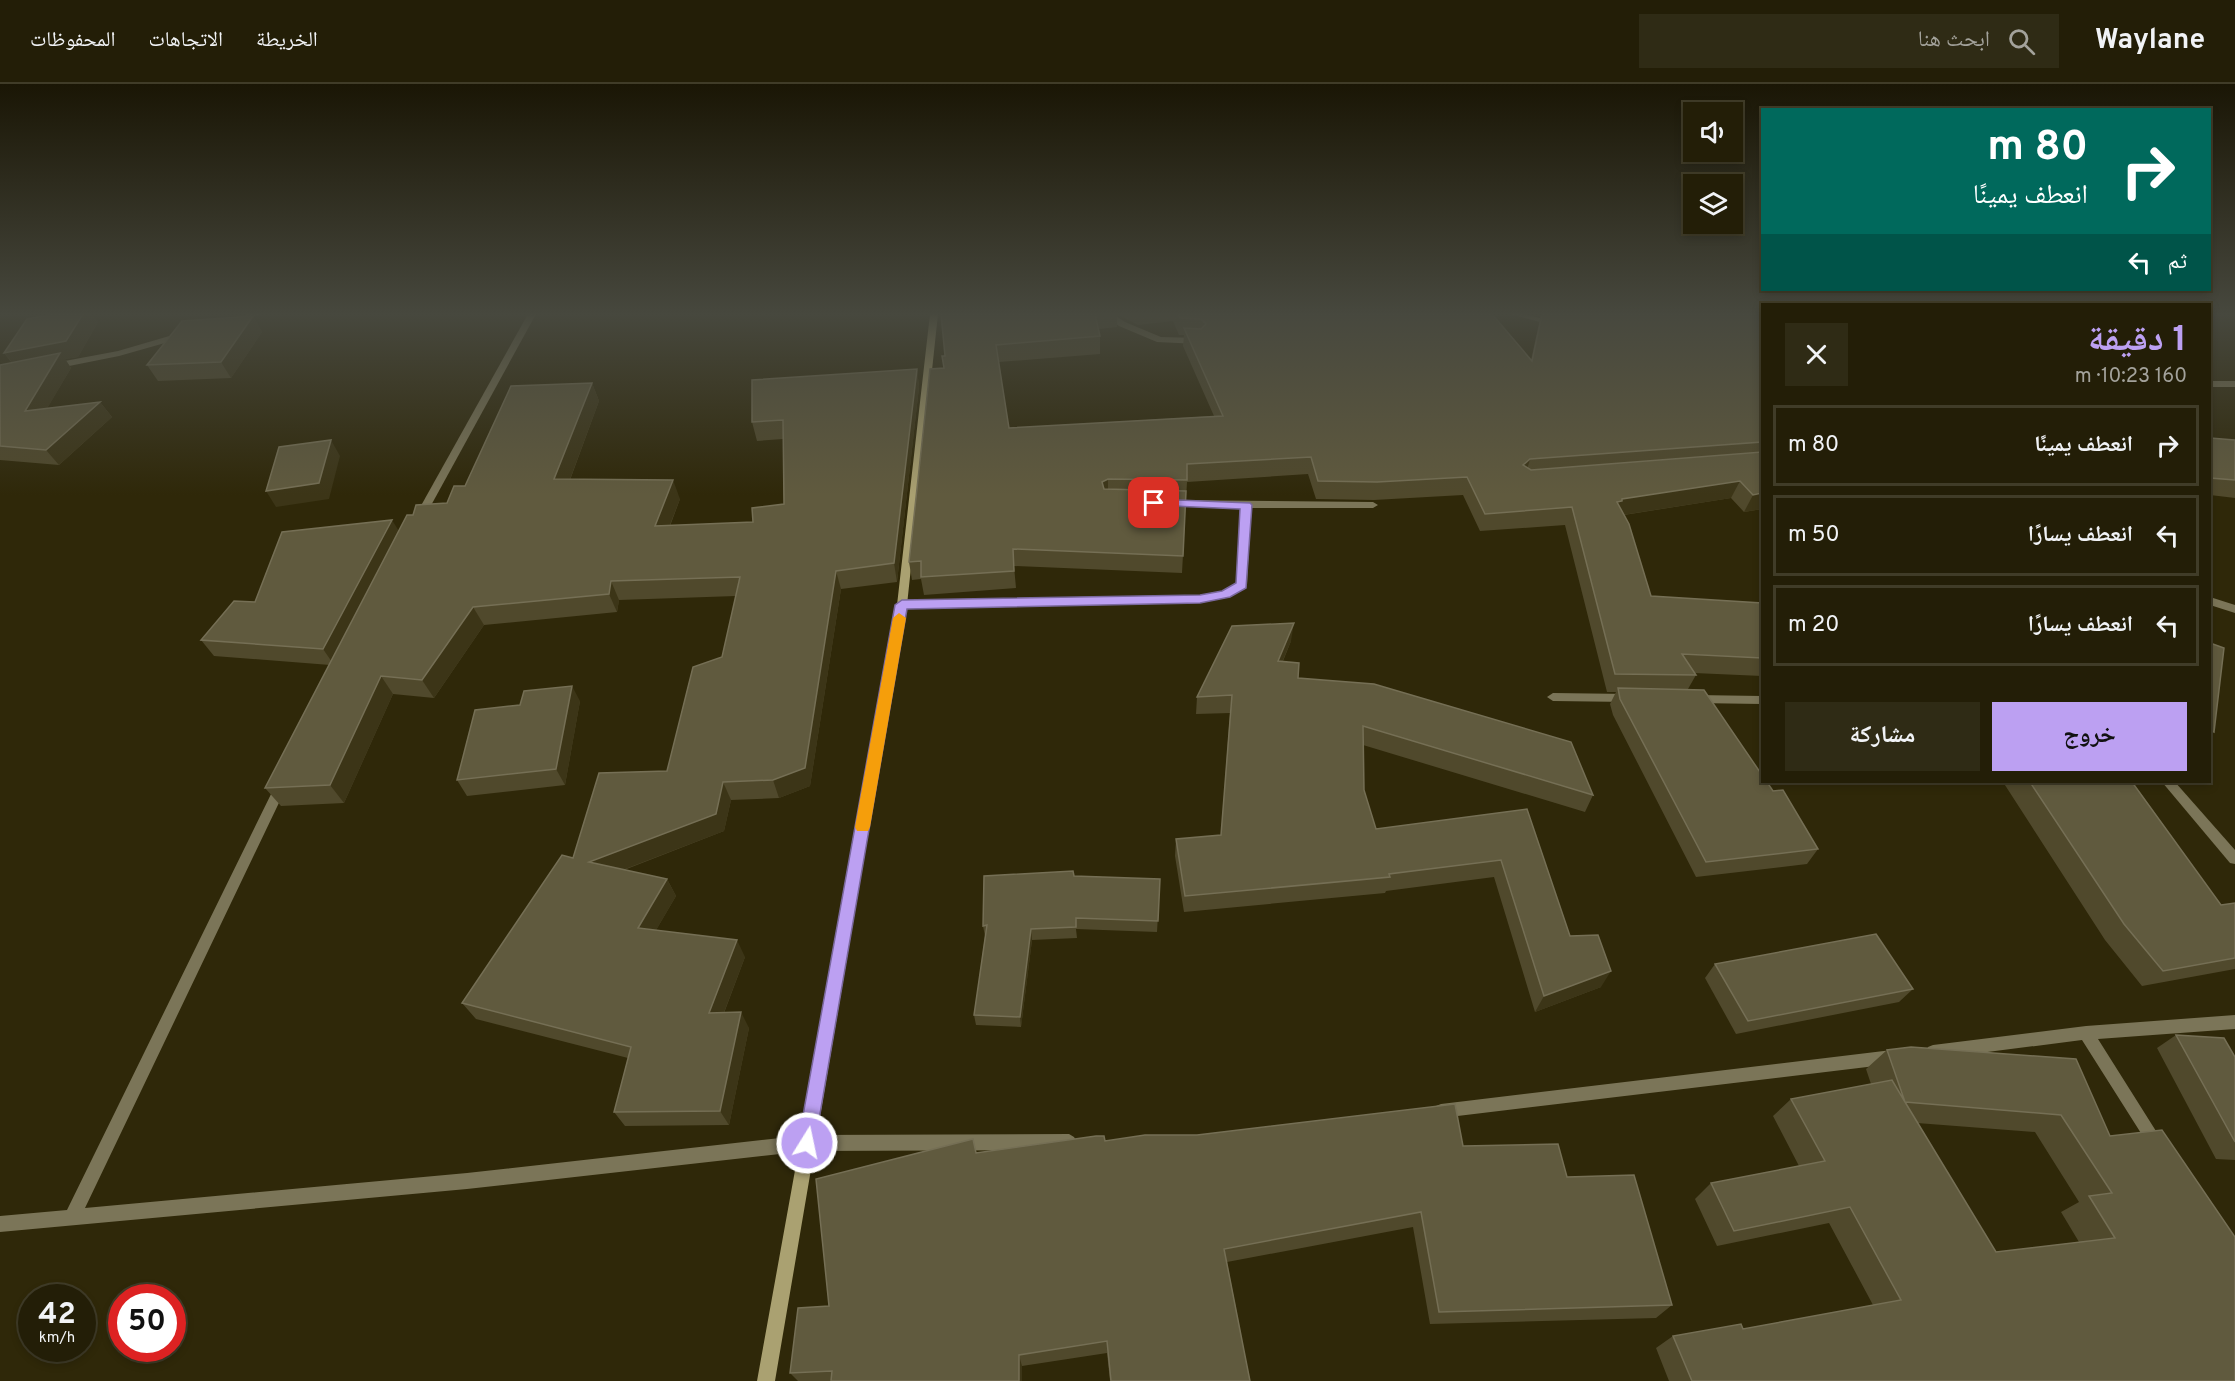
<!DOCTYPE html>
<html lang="ar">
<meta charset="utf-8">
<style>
body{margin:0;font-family:Overpass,"Noto Naskh Arabic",sans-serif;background:#2f2b15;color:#f1f3f6;direction:rtl;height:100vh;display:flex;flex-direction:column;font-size:22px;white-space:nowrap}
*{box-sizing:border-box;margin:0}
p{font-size:20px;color:#a3a29b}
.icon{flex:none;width:33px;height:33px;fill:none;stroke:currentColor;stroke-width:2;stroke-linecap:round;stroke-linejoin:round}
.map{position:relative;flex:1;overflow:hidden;direction:ltr}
.drawer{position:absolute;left:1761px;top:219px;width:450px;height:480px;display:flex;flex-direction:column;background:#231e07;border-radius:0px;box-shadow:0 3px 9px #0003,0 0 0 2px #403c28;direction:rtl}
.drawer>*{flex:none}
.banner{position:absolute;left:1761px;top:24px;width:450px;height:183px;border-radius:0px;box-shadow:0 3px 9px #0003,0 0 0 2px #403c28;direction:rtl;background:#00695c;color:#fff;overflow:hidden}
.buttons{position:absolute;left:1683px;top:18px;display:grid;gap:12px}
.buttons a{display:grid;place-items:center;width:60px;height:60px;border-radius:0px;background:#231e07;box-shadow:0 3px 9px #0003,0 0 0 2px #403c28;font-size:30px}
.speed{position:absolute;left:18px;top:1200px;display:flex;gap:12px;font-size:30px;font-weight:700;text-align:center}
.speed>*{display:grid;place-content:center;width:78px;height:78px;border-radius:50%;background:#231e07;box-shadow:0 3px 9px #0003,0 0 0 2px #403c28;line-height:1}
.speed small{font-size:15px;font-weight:400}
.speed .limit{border:9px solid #d22;background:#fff;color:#111}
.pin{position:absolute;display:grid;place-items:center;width:51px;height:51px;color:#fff;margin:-26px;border-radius:12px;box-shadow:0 3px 9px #0006}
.me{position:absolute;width:66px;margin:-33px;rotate:10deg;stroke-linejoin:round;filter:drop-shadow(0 0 4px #0008)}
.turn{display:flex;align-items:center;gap:21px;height:126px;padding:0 24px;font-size:27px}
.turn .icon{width:78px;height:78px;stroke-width:2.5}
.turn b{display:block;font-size:42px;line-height:51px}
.then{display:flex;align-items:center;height:57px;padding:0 24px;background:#0003;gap:12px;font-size:22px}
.round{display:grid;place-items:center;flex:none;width:63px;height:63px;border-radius:0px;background:#2f2b15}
.head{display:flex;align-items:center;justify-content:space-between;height:102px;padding:0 24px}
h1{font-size:36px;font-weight:700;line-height:45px;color:#bca0f2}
.cta{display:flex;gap:12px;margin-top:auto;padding:12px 24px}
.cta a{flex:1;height:69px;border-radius:0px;background:#bca0f2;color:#111;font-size:24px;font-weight:700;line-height:69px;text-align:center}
.cta a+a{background:#2f2b15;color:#f1f3f6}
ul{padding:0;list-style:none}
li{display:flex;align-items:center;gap:18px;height:81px;margin:0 12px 9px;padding:0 12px;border:3px solid #403c28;border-radius:0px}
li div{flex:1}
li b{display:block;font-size:22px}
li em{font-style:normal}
header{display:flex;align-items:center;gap:36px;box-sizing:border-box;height:84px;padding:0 30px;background:#231e07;border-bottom:2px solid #403c28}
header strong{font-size:28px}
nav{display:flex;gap:33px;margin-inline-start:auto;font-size:21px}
.search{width:420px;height:54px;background:#2f2b15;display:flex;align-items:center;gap:15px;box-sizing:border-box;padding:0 21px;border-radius:0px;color:#a3a29b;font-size:22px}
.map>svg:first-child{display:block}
</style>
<header>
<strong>Waylane</strong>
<div class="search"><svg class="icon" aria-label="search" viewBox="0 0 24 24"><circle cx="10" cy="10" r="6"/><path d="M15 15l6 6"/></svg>ابحث هنا</div>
<nav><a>الخريطة</a><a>الاتجاهات</a><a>المحفوظات</a></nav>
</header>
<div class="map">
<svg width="2235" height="1297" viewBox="0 0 2235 1297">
<rect width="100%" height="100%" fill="#2f2809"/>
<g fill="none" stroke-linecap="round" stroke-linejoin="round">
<g fill="#7b7558" fill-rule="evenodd">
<path d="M248 230H260L232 240 228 237Z"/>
<path d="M528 230H536L423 436 418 439 414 438 413 436Z"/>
<path d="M1104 230H1113L1125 238 1161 253 1199 254 1203 257 1199 260 1157 258 1119 242Z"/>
<path d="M1510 230H1524L1559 239 1555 242Z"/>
<path d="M183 248 186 249V253L119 272 54 285 50 282 54 279 118 267Z"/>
<rect x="2210" y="297" width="25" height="6"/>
<path d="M1169 416 1373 418 1378 421 1373 424H1251L1247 501 1229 513 1200 519 902 525 897 521 902 517 1200 511 1222 507 1237 499 1241 424 1165 421V417Z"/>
<path d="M2210 513 2235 521V529L2210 521Z"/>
<path d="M1553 609 1629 610 1635 614 1629 618 1553 617 1547 613Z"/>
<path d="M1695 611 1762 612V620L1695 619 1689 615Z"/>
<path d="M281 697 285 699 287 702 85 1124 467 1089 807 1051 1069 1050 1074 1053 1077 1058 1074 1063 1069 1066 807 1067 467 1105 0 1148V1132L67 1126 275 702 277 699Z"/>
<path d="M2162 698H2175L2235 766V780L2230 779Z"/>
<path d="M2235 931V945L2098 955 2161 1055 2164 1060 2161 1065 2156 1068 2151 1065 2082 956 1933 975 1928 973 1926 968 1928 963 1933 961 2086 942Z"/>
<path d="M1892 966 1897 968 1899 973 1897 978 1892 980 1441 1034 1436 1032 1433 1027 1436 1022 1441 1020Z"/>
</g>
<path fill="#aaa171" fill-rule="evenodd" d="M930 230H938L907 521 775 1297H757L897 521Z"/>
</g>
<g fill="#50492c" fill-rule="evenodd">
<path d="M941 230H1492L1531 276 1541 230H1762V425L1744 428 1731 414 1624 431 1651 512 1762 519V592L1694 589 1696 591 1688 605 1773 707 1818 765 1807 780 1696 793 1613 631 1610 620 1616 608H1607L1565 441 1480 447 1463 411 1374 416 1316 415 1308 390 1187 398 1182 489 1014 482 1016 504 924 511 921 495 912 496 909 478 944 284 945 272ZM1117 230 1138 241 1173 237 1179 251H1184L1183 262 1214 332 1009 344 999 278 1100 270V252L1099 245 1117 243Z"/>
<path d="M253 232 262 248 231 294 158 297 147 281Z"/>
<path d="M98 238 78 273 65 275 71 284 47 324 100 318 112 333 59 381 0 376V281L12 279 4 269Z"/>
<path d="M917 285 919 303 897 498 841 505 810 702 779 714 731 716 724 747 624 786 667 795 676 812 656 846 745 873 724 929 749 944 729 1041 625 1042 614 1028 628 974 476 935 462 919 573 774 667 687 722 573 736 512 619 516 617 528 484 541 434 614 393 610 344 719 281 722 265 704 330 581 214 572 201 556 255 518 399 447 413 431 447 419 465 402 592 299 599 317 570 396 680 415 670 442 753 438 784 420 783 355 757 357 752 338Z"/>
<path d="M2210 354 2235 356V414L2210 411Z"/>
<path d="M1291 557 1283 577 1298 594 1593 711 1585 728 1363 661 1364 706 1376 745 1527 725 1570 852 1601 903 1535 928 1494 793 1386 807 1385 809 1184 828 1175 772 1176 755 1221 751 1230 629 1196 630 1197 613Z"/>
<path d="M580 617 565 701 467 712 457 696Z"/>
<path d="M2003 698H2138L2134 700 2221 821 2235 819V885L2142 902 2105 856Z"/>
<path d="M1074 792 1160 795 1157 848 1076 845 1077 854 1032 856 1021 943 976 941 974 931 985 852 983 842Z"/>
<path d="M1715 880 1913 905 1899 918 1736 950 1705 894Z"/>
<path d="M2176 951 2235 973V1076L2216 1075 2157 964Z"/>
<path d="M1911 963 2110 1052 2235 1297H1669L1656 1264 1673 1252 1743 1245 1873 1221 1829 1139 1717 1162 1695 1115 1711 1099 1799 1082 1773 1032 1791 1015 1871 1000 1866 985 1887 966ZM1917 1039 2035 1048 2079 1118 2061 1128 2079 1158 1996 1168Z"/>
<path d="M1105 1057 1463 1062 1567 1093 1672 1221 1656 1234 1430 1240 1413 1143 1227 1178 1250 1297H1110L1107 1269 1022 1282V1297H798L790 1289 829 1222 977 1069Z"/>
</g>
<g fill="#3c3517">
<path d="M83 230H92L98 238 78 273 65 275 71 284 37 342 25 327 17 284 4 269Z"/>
<path d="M253 232 262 248 231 294 221 278Z"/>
<path d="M917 285 919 303 897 498 894 479Z"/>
<path d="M592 299 599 317 563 414 554 395Z"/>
<path d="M100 318 112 333 59 381 46 366Z"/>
<path d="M331 356 340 372 329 415 276 423 266 407Z"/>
<path d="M1530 375 1525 393 1523 381Z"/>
<path d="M1108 395V413L1102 416V398Z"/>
<path d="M673 396 680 415 662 461 655 442Z"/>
<path d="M1740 397 1731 414 1616 432 1617 418 1622 415Z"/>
<path d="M1762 409V425L1744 428 1753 411Z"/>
<path d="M392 436 402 452 334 581 323 565Z"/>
<path d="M836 487 841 505 810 702 779 714 773 696Z"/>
<path d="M611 497 619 516 617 528 609 510Z"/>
<path d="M473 523 484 541 434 614 422 596Z"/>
<path d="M1294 539 1291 557 1275 595 1278 577Z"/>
<path d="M381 592 393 610 344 719 330 701Z"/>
<path d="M572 602 580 617 565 701 556 685Z"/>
<path d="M723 698 731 716 724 747 599 795 589 778Z"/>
<path d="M667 795 676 812 648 860 638 844Z"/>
<path d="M1031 845 1032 856 1021 943 1020 933Z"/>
<path d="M737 856 745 873 718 944 709 929Z"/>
<path d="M1611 887 1601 903 1535 928 1544 912Z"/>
<path d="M741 928 749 944 729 1041 720 1027Z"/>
<path d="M1019 1271 1022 1282V1297H1019Z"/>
</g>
<g fill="#605a3e" stroke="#756f55" stroke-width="1.5" fill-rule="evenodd">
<path d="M54 230H83L66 257 4 269 27 235Z"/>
<path d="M941 230H1095L1100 252 996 261 1009 344 1223 332 1184 244 1201 245 1206 240 1201 235 1180 234 1178 230H1492L1532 277 1542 230H1762V358L1530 375 1523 381 1531 386 1762 368V409L1753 411 1740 397 1622 415V417L1617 418 1629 440 1651 512 1762 519V574L1682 570 1696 591 1615 590 1572 423 1485 430 1467 393 1377 398 1318 397 1311 373 1187 380V396L1108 395 1102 398 1104 405 1186 407 1183 472 1013 465 1014 487 921 493V477L909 478 930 285 944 284 942 272H945Z"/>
<path d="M253 232 221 278 147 281 182 237Z"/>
<path d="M60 269 25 327 100 318 46 366 0 362V281Z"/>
<path d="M917 285 894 479 836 487 805 684 773 696 723 698 716 730 589 778 667 795 638 844 737 856 709 929 741 928 720 1027 614 1028 631 963 462 919 562 771 573 774 599 689 667 687 693 583 722 573 740 493 611 497 609 510 473 523 422 596 381 592 330 701 265 704 407 431H413L416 421 447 419 454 402H465L511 302 592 299 554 395 673 396 655 442 753 438 752 424 784 420 783 336 752 338V296Z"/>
<path d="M2210 354 2235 356V396L2210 394Z"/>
<path d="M331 356 319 399 266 407 279 363Z"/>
<path d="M392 436 323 565 201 556 234 517 255 518 282 448Z"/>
<path d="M1294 539 1278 577 1299 579 1298 594 1374 600 1571 658 1593 711 1363 642 1364 706 1376 745 1527 725 1570 852 1598 851 1611 887 1544 912 1501 776 1389 790 1390 793 1185 812 1176 755 1221 751 1232 611 1197 613 1232 542Z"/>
<path d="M2210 559 2224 564 2214 648 2210 646Z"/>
<path d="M572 602 556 685 457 696 475 626 520 621 524 607Z"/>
<path d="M1618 604 1704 606 1762 691V698H1767L1773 707 1783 706 1818 765 1706 778 1620 615Z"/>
<path d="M2030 698H2132L2221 821 2235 819V874L2163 887 2124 840Z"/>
<path d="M1073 787 1074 792 1160 795 1158 837 1076 834V843L1031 845 1020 933 974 931 987 841 983 842 984 792Z"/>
<path d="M1876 850 1913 905 1748 937 1715 880Z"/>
<path d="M2176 951 2224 954 2235 973V1058Z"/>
<path d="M1911 963 2076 975 2110 1052 2162 1046 2235 1153V1297H1692L1673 1252 1741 1240 1743 1245 1901 1216 1850 1123 1734 1147 1711 1099 1825 1077 1791 1015 1892 996 1905 1018 1887 966ZM1905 1018 2061 1031 2112 1109 2089 1112 2115 1154 1996 1168Z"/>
<path d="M1455 1020 1463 1062 1558 1060 1567 1093 1634 1091 1672 1221 1439 1228 1421 1128 1224 1165 1250 1297H1111L1107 1257 1019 1271V1297H831L832 1287 790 1289 798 1224 829 1222 816 1095 973 1055 976 1069 1096 1052H1104L1105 1057 1145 1051H1197Z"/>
</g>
<linearGradient id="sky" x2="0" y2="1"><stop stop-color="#1a1605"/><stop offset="0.56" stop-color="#47483e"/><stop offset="1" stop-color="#47483e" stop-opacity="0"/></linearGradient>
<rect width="2235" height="411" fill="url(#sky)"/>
<path fill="#bca0f2" stroke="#7a689d" stroke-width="1.5" d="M1154 415 1250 419 1252 421 1246 504 1230 513 1200 519 907 525 815 1059 813 1065 807 1068 801 1065 798 1059 895 521 902 516 1200 511 1222 507 1236 499 1240 425 1150 421V416Z"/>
<path fill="#f59e0b" d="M899 529 906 534 870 743 868 747H857L855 743 893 534Z"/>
</svg>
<div class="buttons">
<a><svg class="icon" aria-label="sound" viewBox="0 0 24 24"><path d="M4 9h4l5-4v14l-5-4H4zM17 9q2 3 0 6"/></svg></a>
<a><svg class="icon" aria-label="layers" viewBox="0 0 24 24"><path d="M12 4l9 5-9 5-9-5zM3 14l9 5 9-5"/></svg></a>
</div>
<div class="speed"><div>42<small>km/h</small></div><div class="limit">50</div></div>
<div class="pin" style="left:1154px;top:419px;background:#d93025"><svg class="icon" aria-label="arrive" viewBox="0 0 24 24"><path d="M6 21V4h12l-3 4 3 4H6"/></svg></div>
<svg class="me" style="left:807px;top:1059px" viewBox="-20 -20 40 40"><circle r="17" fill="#bca0f2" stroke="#fff" stroke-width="3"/><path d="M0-11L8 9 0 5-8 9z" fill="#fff"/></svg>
<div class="banner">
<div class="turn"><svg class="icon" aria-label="right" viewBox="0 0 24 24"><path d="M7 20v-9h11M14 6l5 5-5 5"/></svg><div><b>80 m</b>انعطف يمينًا</div></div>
<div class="then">ثم<svg class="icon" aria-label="left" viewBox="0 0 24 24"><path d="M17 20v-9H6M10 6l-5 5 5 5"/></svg></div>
</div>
<section class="drawer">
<div class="head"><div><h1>1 دقيقة</h1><p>160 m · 10:23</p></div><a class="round"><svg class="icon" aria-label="close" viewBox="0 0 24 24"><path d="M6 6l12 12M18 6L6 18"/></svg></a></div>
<ul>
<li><svg class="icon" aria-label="right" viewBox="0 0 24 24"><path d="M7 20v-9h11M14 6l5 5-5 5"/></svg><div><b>انعطف يمينًا</b></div><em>80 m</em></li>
<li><svg class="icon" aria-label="left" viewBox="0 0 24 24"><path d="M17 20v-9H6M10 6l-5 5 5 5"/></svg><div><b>انعطف يسارًا</b></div><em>50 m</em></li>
<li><svg class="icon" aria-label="left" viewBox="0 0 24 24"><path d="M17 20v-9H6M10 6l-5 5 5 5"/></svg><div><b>انعطف يسارًا</b></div><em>20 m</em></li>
</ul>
<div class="cta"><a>خروج</a><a>مشاركة</a></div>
</section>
</div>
